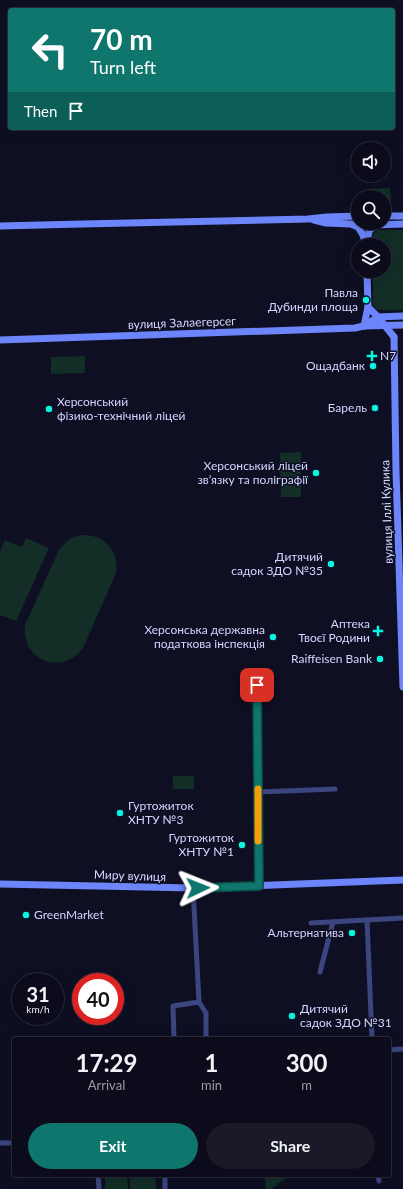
<!DOCTYPE html>
<meta charset="utf-8">
<style>
body{margin:0;font-family:Lato,sans-serif;background:#191928;color:#f1f3f6;height:100vh;display:flex;flex-direction:column;font-size:15px;white-space:nowrap}
*{box-sizing:border-box;margin:0}
p{font-size:13px;color:#9a9ba3}
.icon{flex:none;width:22px;height:22px;fill:none;stroke:currentColor;stroke-width:2;stroke-linecap:round;stroke-linejoin:round}
.map{position:relative;flex:1;overflow:hidden}
.side{position:absolute;left:12px;top:1037px;width:379px;height:140px;display:flex;flex-direction:column;background:#0b0b1b;border-radius:4px;box-shadow:0 4px 16px #0002,0 0 0 1px #2b2b3a}
.side>*{flex:none}
.guide{position:absolute;left:8px;top:8px;width:387px;height:122px;border-radius:4px;box-shadow:0 4px 16px #0002,0 0 0 1px #2b2b3a;background:#0f766e;color:#fff;overflow:hidden}
.buttons{position:absolute;left:351px;top:142px;display:grid;gap:8px}
.buttons a{display:grid;place-items:center;width:40px;height:40px;border-radius:50%;background:#0b0b1b;box-shadow:0 4px 16px #0002,0 0 0 1px #2b2b3a;font-size:20px}
.speed{position:absolute;left:12px;top:973px;display:flex;gap:8px;font-size:20px;font-weight:700;text-align:center}
.speed>*{display:grid;place-content:center;width:52px;height:52px;border-radius:50%;background:#0b0b1b;box-shadow:0 4px 16px #0002,0 0 0 1px #2b2b3a;line-height:1}
.speed small{font-size:10px;font-weight:400}
.speed .limit{border:6px solid #d22;background:#fff;color:#111}
.pin{position:absolute;display:grid;place-items:center;width:34px;height:34px;color:#fff;margin:-17px;border-radius:8px;box-shadow:0 2px 6px #0006}
.me{position:absolute;width:44px;margin:-22px;rotate:88deg;stroke-linejoin:round;filter:drop-shadow(0 0 3px #0008)}
.turn{display:flex;align-items:center;gap:14px;height:84px;padding:0 16px;font-size:18px}
.turn .icon{width:52px;height:52px;stroke-width:2.5}
.turn b{display:block;font-size:28px;line-height:34px}
.then{display:flex;align-items:center;height:38px;padding:0 16px;background:#0003;gap:8px;font-size:15px}
.eta{display:flex;justify-content:space-evenly;align-items:center;height:68px;text-align:center}
.eta b{font-size:24px;font-weight:700;line-height:28px}
.primary-button{display:flex;gap:8px;margin-top:auto;padding:8px 16px}
.primary-button a{flex:1;height:46px;border-radius:24px;background:#0f766e;color:#fff;font-size:16px;font-weight:700;line-height:46px;text-align:center}
.primary-button a+a{background:#191928;color:#f1f3f6}
.map>svg:first-child{display:block}
</style>
<div class="map">
<svg width="403" height="1189" viewBox="0 0 403 1189">
<rect width="100%" height="100%" fill="#0f0f24"/>
<g fill="#122e27">
<path d="M390 188 391 209H384V197H370L369 189Z"/>
<path d="M403 230V310H377L373 305V271H384V245H373C373 239 371 232 378 230Z"/>
<path d="M85 356V373L51 374V357Z"/>
<path d="M301 452V497H281L280 453Z"/>
<path d="M81 535C104 534 119 550 116 573L83 648C61 677 21 660 25 625L59 550C65 542 71 537 81 535Z"/>
<path d="M26 538 49 548 16 621 0 615V552L5 540 22 547Z"/>
<rect x="173" y="776" width="21" height="13"/>
<path d="M105 1175H127L128 1189H105Z"/>
<path d="M130 1175H155L156 1189H130Z"/>
<path d="M265 1175H286V1178L271 1189H266Z"/>
</g>
<g fill="none" stroke-linecap="round" stroke-linejoin="round">
<g stroke="#3b4681" stroke-width="5">
<path d="M257 685 259 886"/>
<path d="M258 792 335 789"/>
<path d="M367 920 372 1039"/>
<path d="M311 923 403 918"/>
<path d="M320 972 333 922"/>
<path d="M199 1002 206 1013V1039"/>
<path d="M174 1039 173 1006 199 1002 193 888"/>
<path d="M389 1050 403 1049"/>
<path d="M0 1143H14"/>
<path d="M98 1175 99 1189"/>
<path d="M165 1175V1189"/>
<path d="M378 1175 379 1181"/>
</g>
<g stroke="#6d85fb" stroke-width="7">
<path d="M384 216H403"/>
<path d="M314 220 326 223 351 224 358 227 363 235 366 245"/>
<path d="M0 226 82 224 308 219 327 217 358 216"/>
<path d="M367 244 369 231 375 225 403 224"/>
<path d="M368 307 378 317 394 337"/>
<path d="M364 326 368 307 367 271"/>
<path d="M364 326 403 325"/>
<path d="M394 337 396 471 403 687"/>
<path d="M0 340 355 328 364 326 378 317 403 316"/>
<path d="M0 884 193 888 403 880"/>
</g>
</g>
<g fill="none" stroke-linecap="round" stroke-linejoin="round">
<g stroke="#0a4d48" stroke-width="10">
<path id="route" d="M198 888 259 886 257 685"/>
</g>
<use href="#route" stroke="#0f766e" stroke-width="7"/>
<path stroke="#f59e0b" stroke-width="7" d="M258 789V841"/>
</g>
<g fill="#07f6e0" stroke="#0f0f24" stroke-width="1.5">
<circle cx="366" cy="300" r="4"/>
<path d="M370 350h4v4h4v4h-4v4h-4v-4h-4v-4h4z"/>
<circle cx="373" cy="366" r="4"/>
<circle cx="375" cy="408" r="4"/>
<circle cx="49" cy="409" r="4"/>
<circle cx="316" cy="473" r="4"/>
<circle cx="331" cy="564" r="4"/>
<path d="M376 625h4v4h4v4h-4v4h-4v-4h-4v-4h4z"/>
<circle cx="273" cy="637" r="4"/>
<circle cx="380" cy="659" r="4"/>
<circle cx="120" cy="813" r="4"/>
<circle cx="242" cy="845" r="4"/>
<circle cx="26" cy="915" r="4"/>
<circle cx="352" cy="933" r="4"/>
<circle cx="292" cy="1016" r="4"/>
</g>
<g text-anchor="middle" stroke-width="3" stroke-linejoin="round" paint-order="stroke">
<g font-size="12" fill="#d3d6fe" stroke="#0f0f24" text-anchor="end">
<text x="358" y="297">Павла<tspan x="358" dy="14">Дубинди площа</tspan></text>
<text x="380" y="360" text-anchor="start">N7</text>
<text x="365" y="370">Ощадбанк</text>
<text x="57" y="406" text-anchor="start">Херсонський<tspan x="57" dy="14">фізико-технічний ліцей</tspan></text>
<text x="367" y="412">Барель</text>
<text x="308" y="470">Херсонський ліцей<tspan x="308" dy="14">зв’язку та поліграфії</tspan></text>
<text x="323" y="561">Дитячий<tspan x="323" dy="14">садок ЗДО №35</tspan></text>
<text x="370" y="628">Аптека<tspan x="370" dy="14">Твоєї Родини</tspan></text>
<text x="265" y="634">Херсонська державна<tspan x="265" dy="14">податкова інспекція</tspan></text>
<text x="372" y="663">Raiffeisen Bank</text>
<text x="128" y="810" text-anchor="start">Гуртожиток<tspan x="128" dy="14">ХНТУ №3</tspan></text>
<text x="234" y="842">Гуртожиток<tspan x="234" dy="14">ХНТУ №1</tspan></text>
<text x="34" y="919" text-anchor="start">GreenMarket</text>
<text x="344" y="937">Альтернатива</text>
<text x="300" y="1013" text-anchor="start">Дитячий<tspan x="300" dy="14">садок ЗДО №31</tspan></text>
</g>
<g font-size="12" fill="#d3d6fe" stroke="#0f0f24">
<text transform="translate(182 323) rotate(-2)" y="4">вулиця Залаегерсег</text>
<text transform="translate(387 512) rotate(-92)" y="4">вулиця Іллі Кулика</text>
<text transform="translate(130 876) rotate(2)" y="4">Миру вулиця</text>
</g>
</g>
</svg>
<div class="buttons">
<a><svg class="icon" aria-label="sound" viewBox="0 0 24 24"><path d="M4 9h4l5-4v14l-5-4H4zM17 9q2 3 0 6"/></svg></a>
<a><svg class="icon" aria-label="search" viewBox="0 0 24 24"><circle cx="10" cy="10" r="6"/><path d="M15 15l6 6"/></svg></a>
<a><svg class="icon" aria-label="layers" viewBox="0 0 24 24"><path d="M12 4l9 5-9 5-9-5zM3 14l9 5 9-5"/></svg></a>
</div>
<div class="speed"><div>31<small>km/h</small></div><div class="limit">40</div></div>
<div class="pin" style="left:257px;top:685px;background:#d93025"><svg class="icon" aria-label="arrive" viewBox="0 0 24 24"><path d="M6 21V4h12l-3 4 3 4H6"/></svg></div>
<svg class="me" style="left:198px;top:888px" viewBox="-20 -20 40 40"><path d="M0-17L14 15 0 8-14 15z" fill="#0f766e" stroke="#fff" stroke-width="4"/></svg>
<div class="guide">
<div class="turn"><svg class="icon" aria-label="left" viewBox="0 0 24 24"><path d="M17 20v-9H6M10 6l-5 5 5 5"/></svg><div><b>70 m</b>Turn left</div></div>
<div class="then">Then<svg class="icon" aria-label="arrive" viewBox="0 0 24 24"><path d="M6 21V4h12l-3 4 3 4H6"/></svg></div>
</div>
<section class="side">
<div class="eta">
<div><b>17:29</b><p>Arrival</p></div>
<div><b>1</b><p>min</p></div>
<div><b>300</b><p>m</p></div>
</div>
<div class="primary-button"><a>Exit</a><a>Share</a></div>
</section>
</div>
